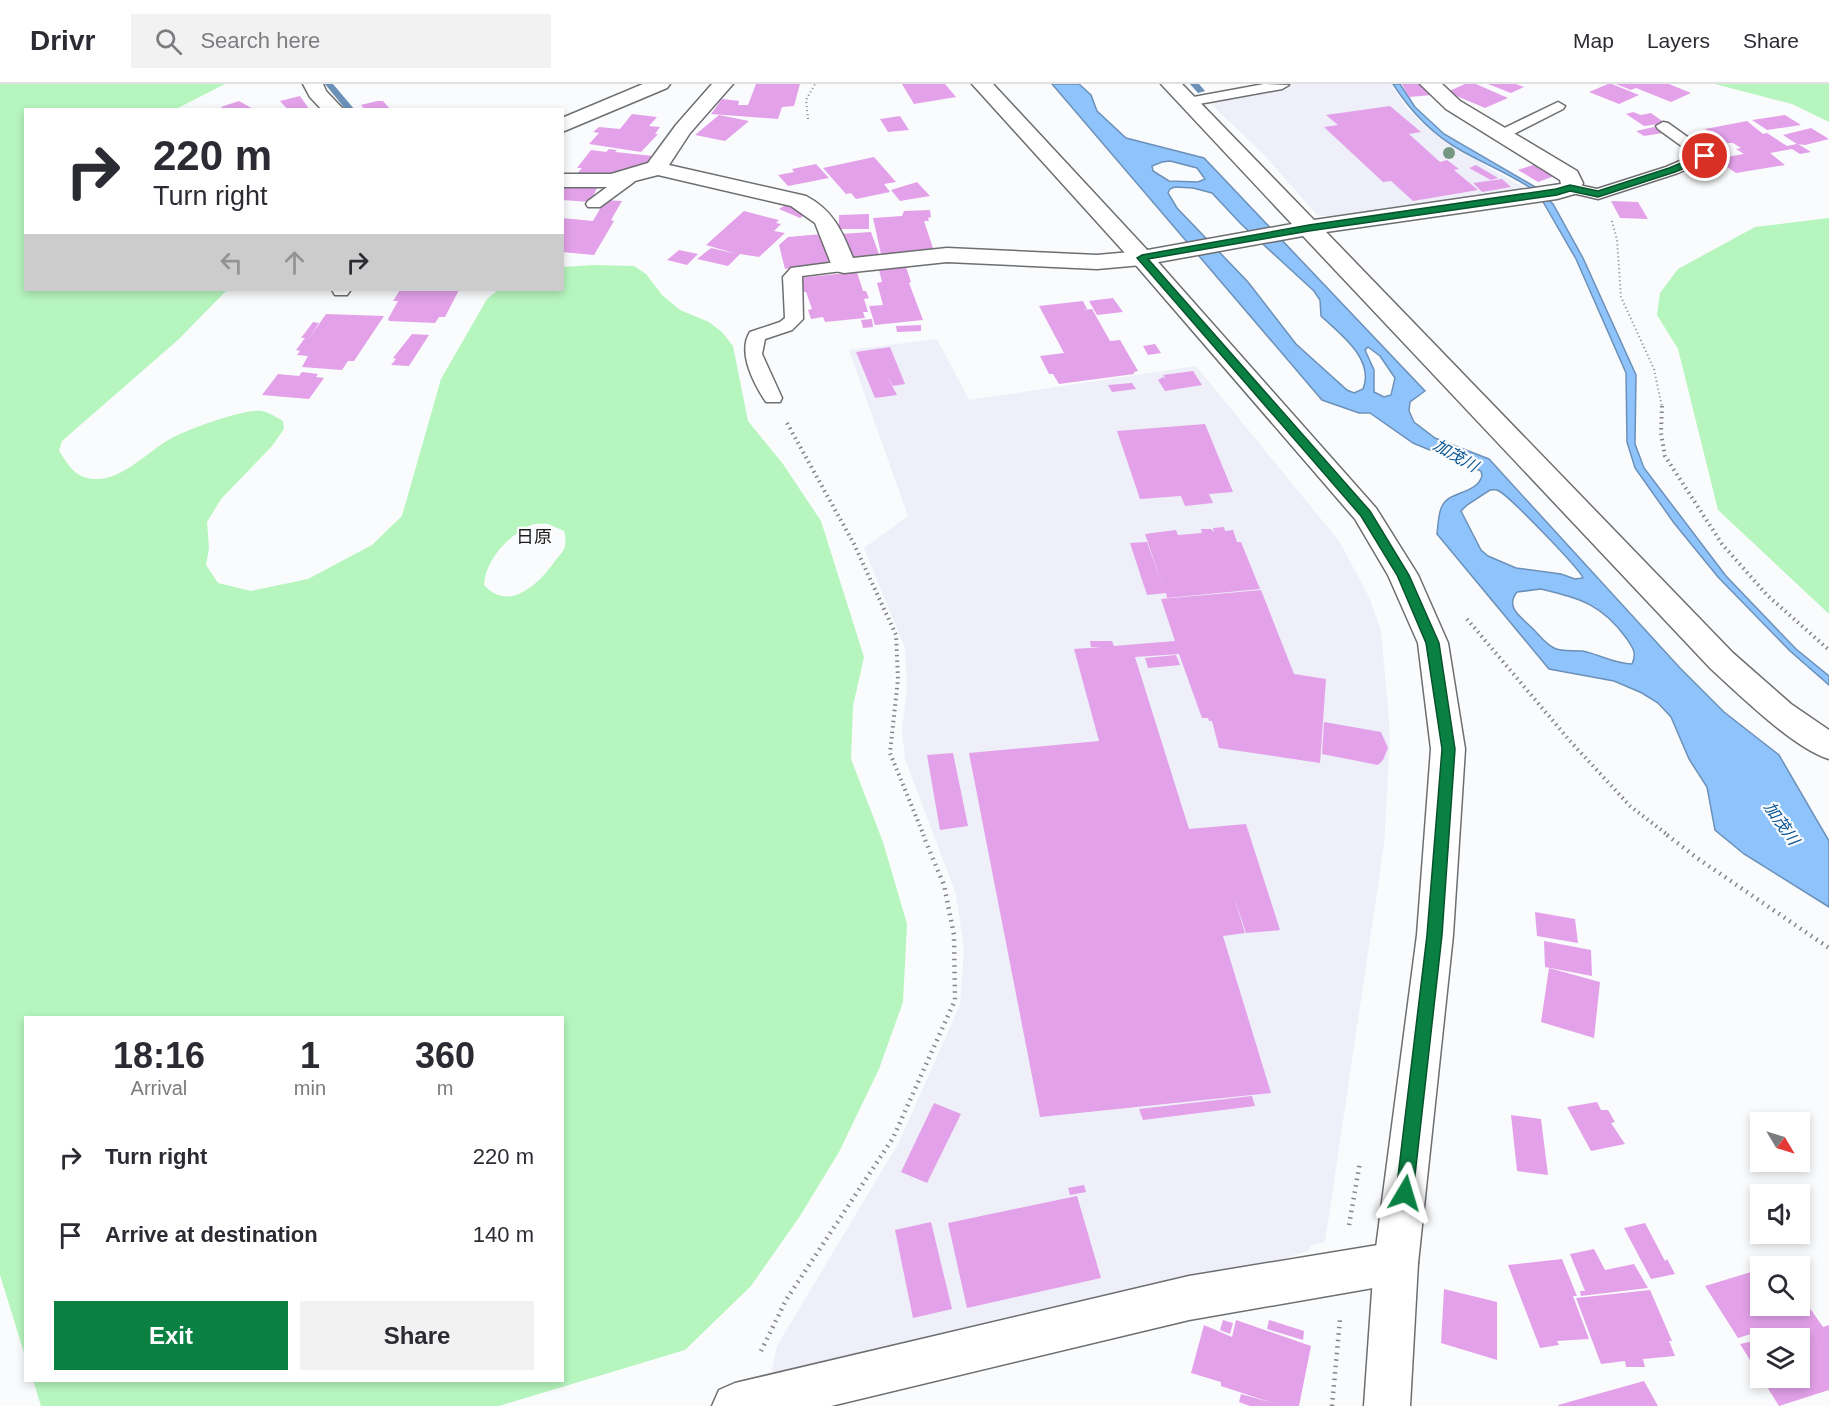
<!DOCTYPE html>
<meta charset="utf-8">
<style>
body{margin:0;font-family:Arial,"Noto Sans JP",sans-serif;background:#f2f2f3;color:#2b2b33;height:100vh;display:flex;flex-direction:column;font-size:22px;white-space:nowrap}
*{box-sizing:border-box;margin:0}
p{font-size:20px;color:#7c7c81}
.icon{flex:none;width:33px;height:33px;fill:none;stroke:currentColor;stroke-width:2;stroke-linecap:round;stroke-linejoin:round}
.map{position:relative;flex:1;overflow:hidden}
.panel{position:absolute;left:24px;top:932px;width:540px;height:366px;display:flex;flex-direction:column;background:#fff;border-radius:0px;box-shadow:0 3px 9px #0003}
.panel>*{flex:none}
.top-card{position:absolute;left:24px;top:24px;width:540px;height:183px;border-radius:0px;box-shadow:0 3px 9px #0003;background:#fff;color:#2b2b33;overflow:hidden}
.needle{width:39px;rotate:128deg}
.buttons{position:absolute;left:1750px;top:1028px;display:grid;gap:12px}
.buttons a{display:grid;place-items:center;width:60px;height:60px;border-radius:0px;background:#fff;box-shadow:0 3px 9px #0003;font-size:30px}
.pin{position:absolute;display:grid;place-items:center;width:51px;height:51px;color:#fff;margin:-26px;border:3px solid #fff;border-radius:50%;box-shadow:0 2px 6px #0007}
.me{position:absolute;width:66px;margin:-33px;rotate:7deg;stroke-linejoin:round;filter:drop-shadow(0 0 4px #0008)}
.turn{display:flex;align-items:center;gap:21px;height:126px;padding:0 30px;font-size:27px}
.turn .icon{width:78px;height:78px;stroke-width:2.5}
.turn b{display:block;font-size:42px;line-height:51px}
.lanes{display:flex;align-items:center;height:57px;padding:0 30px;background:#0003;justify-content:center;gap:30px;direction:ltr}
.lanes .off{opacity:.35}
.eta{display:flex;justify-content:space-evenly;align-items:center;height:102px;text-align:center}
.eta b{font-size:36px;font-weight:700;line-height:42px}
.cta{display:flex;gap:12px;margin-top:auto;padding:12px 30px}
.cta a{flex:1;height:69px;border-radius:0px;background:#0b8043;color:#fff;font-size:24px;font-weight:700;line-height:69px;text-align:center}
.cta a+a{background:#f2f2f3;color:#2b2b33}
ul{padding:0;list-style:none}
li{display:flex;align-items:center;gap:18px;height:78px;padding:0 30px}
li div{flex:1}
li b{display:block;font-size:22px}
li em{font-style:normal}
header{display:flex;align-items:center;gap:36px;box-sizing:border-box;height:84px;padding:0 30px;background:#fff;border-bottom:2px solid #e1e1e2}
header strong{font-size:28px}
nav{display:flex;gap:33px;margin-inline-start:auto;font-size:21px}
.search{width:420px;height:54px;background:#f2f2f3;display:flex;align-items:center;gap:15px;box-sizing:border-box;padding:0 21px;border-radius:0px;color:#7c7c81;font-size:22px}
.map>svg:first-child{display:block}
</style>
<header>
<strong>Drivr</strong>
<div class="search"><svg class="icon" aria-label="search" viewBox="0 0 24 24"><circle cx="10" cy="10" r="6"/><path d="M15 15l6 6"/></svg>Search here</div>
<nav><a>Map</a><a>Layers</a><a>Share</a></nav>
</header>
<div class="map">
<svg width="1829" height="1322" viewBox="0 0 1829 1322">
<rect width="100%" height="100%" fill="#fafbfd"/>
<g fill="#eeeff9">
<path d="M1269 0H1391L1406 24 1437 52 1460 67 1532 108 1405 126 1400 122 1330 133 1317 131 1267 74 1201 10Z"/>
<path d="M937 255 969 316 1196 282 1339 457 1369 513 1381 546 1388 625 1390 653 1384 761 1325 1158 1310 1162 1309 1167 1208 1196 775 1293 772 1285 777 1262 899 1058 960 921 964 866 956 810 905 675 902 645 907 604 905 564 864 464 908 432 849 266Z"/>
</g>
<g fill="#b6f6be" fill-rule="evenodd">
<path d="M0 0H225L176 25 26 26V206H227L179 255 62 357 59 367C66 377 72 389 84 393 116 404 145 369 170 355 186 346 245 324 262 327 270 329 276 333 283 337L284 345 272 362 221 415 207 438 209 464 206 481 218 499 251 507 308 495 372 461 402 432 441 295 487 215 498 206H562L563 183 594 181 634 182 646 190 662 211 680 226 709 238 722 248 733 262 748 337 783 380 821 437 864 573 853 622 851 675 883 758 907 840 903 918 879 985 839 1068 800 1132 751 1202 685 1266 499 1322H41L33 1296H562V933H26L25 1272 0 1191ZM548 440 564 447C565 451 566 457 565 461 565 466 559 472 555 477 539 500 509 529 484 501 485 477 507 453 529 442 534 439 542 440 548 440Z"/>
<path d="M1715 0H1829V38L1792 20Z"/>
<path d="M1829 134V530L1718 426 1678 265 1657 231 1660 209 1678 185 1755 143Z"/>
</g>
<g fill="#8ec3fb" stroke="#6c91b9" stroke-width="1.5" fill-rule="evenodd">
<path d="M1052 0H1079L1091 11 1097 27 1126 54 1204 74 1425 307 1410 318 1409 327 1414 338 1435 354 1489 375 1680 584 1724 628 1779 671 1829 757V823L1744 770 1715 746 1707 703 1689 675 1671 633 1658 619 1642 609 1614 597 1549 585 1437 450C1438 442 1438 430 1442 422 1450 406 1476 411 1482 392L1481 387 1413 359 1370 329H1359L1322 316ZM1170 77 1197 84 1205 95 1198 98 1169 97 1153 87 1152 82 1162 78ZM1175 103 1193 104 1212 109 1241 140 1314 207 1320 216 1321 232C1340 250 1375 275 1363 305L1354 309 1347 306 1296 260 1248 198 1177 124 1168 109 1170 105ZM1368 263 1380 272 1395 294 1391 311 1384 313 1374 308V286L1365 266ZM1490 406C1495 406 1495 405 1499 407 1510 413 1579 484 1583 494L1575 495 1561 490 1516 484 1488 472 1481 466 1461 427 1467 421ZM1541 505C1581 515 1602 520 1627 555 1633 564 1637 569 1632 580 1614 580 1599 570 1582 567 1573 566 1562 568 1554 564 1544 559 1538 549 1530 542 1520 532 1505 523 1517 508Z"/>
<path d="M1393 0H1400L1415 23 1444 50 1537 104 1532 105C1510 90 1485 80 1462 67 1433 51 1411 28 1393 0Z"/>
<path d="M1542 116H1549L1553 120 1583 174 1636 291 1635 360 1644 384 1726 492 1796 565 1829 592V601L1790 567 1718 493 1674 439 1635 384 1627 358 1626 289 1576 175Z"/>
</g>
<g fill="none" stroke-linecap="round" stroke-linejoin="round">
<g fill="#6c91b9" fill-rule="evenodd">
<path d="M325 0H333L355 26H346Z"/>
<path d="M1190 0H1199L1205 7 1198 9Z"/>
</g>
</g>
<g fill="#e3a1e9" fill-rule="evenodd">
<path d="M756 0H800L794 22 782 23 778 35 711 30 722 15 739 17 738 21H748Z"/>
<path d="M902 0H945L956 13 914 20Z"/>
<path d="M1402 0H1422L1432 11 1409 13Z"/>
<path d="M1465 0H1476L1508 14 1485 24 1447 8Z"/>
<path d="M1488 0H1516L1524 3 1511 9Z"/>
<path d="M1608 0H1612L1639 11 1619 20 1589 8Z"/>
<path d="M1616 0H1669L1691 9 1671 18 1636 4 1631 6Z"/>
<path d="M300 12 309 25 288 26 280 17Z"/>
<path d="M239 17 255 26 232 24 225 26 221 23Z"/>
<path d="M377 17H383L391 26H365L361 21Z"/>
<path d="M1390 22 1421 48 1409 50 1440 78 1447 76 1459 85 1454 86 1478 106 1413 117 1391 97 1383 98 1324 43 1338 41 1326 31Z"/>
<path d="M1633 28 1641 31 1651 29 1665 39 1644 42 1626 30Z"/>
<path d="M632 30 657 33 649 42 660 43 655 50H658L641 68 589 60 599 49 593 48 599 43 620 45Z"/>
<path d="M719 31 749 37 725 57 695 51Z"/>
<path d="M1785 31 1801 41 1767 46 1752 36Z"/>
<path d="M900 32 909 46 888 48 880 35Z"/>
<path d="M1747 37 1763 50 1767 49 1787 62 1797 60 1783 51 1811 44 1829 55 1805 61 1798 60 1811 68 1800 70 1792 65 1770 69 1785 81 1736 89 1715 75 1744 70 1736 65 1741 64 1733 59H1727L1705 45Z"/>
<path d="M1654 43 1663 49 1644 52 1636 47Z"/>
<path d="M609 65 617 66 615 68 653 72 646 83 618 93 576 91 582 84H577L591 66 606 68Z"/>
<path d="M874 73 896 98 884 100 890 108 856 115 851 109 846 110 823 84Z"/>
<path d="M1539 79 1560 90 1538 98 1518 86Z"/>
<path d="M816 80 829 94 788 102 778 91 794 88 792 85Z"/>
<path d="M1476 81 1498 94 1491 96 1469 84Z"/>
<path d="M1502 95 1511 103 1482 108 1473 99Z"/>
<path d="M917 98 930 112 900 117 891 106Z"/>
<path d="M562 102 597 104 590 118 562 116Z"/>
<path d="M605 116 622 117 611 136 614 137 594 171 562 168V134L593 137Z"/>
<path d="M1611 117 1638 118 1648 135 1620 134Z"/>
<path d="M789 119 810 128 800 134 779 125Z"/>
<path d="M930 126 931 133 928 134 929 137H924L934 167 881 170 873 134 902 132 904 127Z"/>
<path d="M744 127 779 136 776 139 781 140 774 147 785 149 759 173 740 170 728 182 697 175 711 164 737 170 706 161Z"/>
<path d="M869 130V145H839V131Z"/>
<path d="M871 148 880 173 850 176 840 150Z"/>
<path d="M822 150 829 179 785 185 779 161 788 153Z"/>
<path d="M679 166 698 170 687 181 667 176Z"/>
<path d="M901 180 902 183H906L911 198 909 199 923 236 875 241 869 222 883 221 877 199 882 198 878 182Z"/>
<path d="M857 188 863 207H866L869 214 864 215 868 228H863L865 234 825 238 823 233 811 235 808 226 812 225 806 208H802L798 194Z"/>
<path d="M400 206H459L445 233H439L435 239 389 237 388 235 398 217H393Z"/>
<path d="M1113 214 1123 228 1097 231 1089 217Z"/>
<path d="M1083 217 1087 225 1081 226 1092 225 1110 257 1120 256 1138 287 1134 288V290L1059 300 1053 290H1049L1040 272 1064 269 1039 222Z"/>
<path d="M326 230 384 232 354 277H348L342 286 302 283 308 272 297 271 300 267 296 266 305 254H301L313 238 319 239 308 256Z"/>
<path d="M872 235 873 243 863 244 861 236Z"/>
<path d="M921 241V247L897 248 896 242Z"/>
<path d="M412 250 429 251 409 282 391 281 396 275 393 274Z"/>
<path d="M1155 260 1161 269 1148 271 1143 262Z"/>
<path d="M890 263 905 300 893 302 887 292 897 311 875 314 856 268Z"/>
<path d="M1193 287 1202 301 1165 307 1158 296 1163 293 1166 295 1163 291Z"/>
<path d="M302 288 318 290 316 293 324 294 309 315 262 311 278 290 299 292Z"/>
<path d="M1132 299 1136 305 1112 308 1108 301Z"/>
<path d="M1205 340 1233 408 1209 410 1213 419 1185 422 1181 412 1140 415 1117 347Z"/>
<path d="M1224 443 1225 447 1233 446 1237 458H1241L1260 505 1167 514 1166 509 1147 511 1130 459 1147 458 1163 503 1145 450 1176 446 1178 451 1202 449 1201 445H1211L1214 448 1213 444Z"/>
<path d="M1261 506 1294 590 1326 595 1320 679 1219 664 1212 637H1209L1208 634H1202L1179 570 1135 573 1189 745 1246 740 1280 846 1246 849 1233 810 1245 849 1223 852 1271 1009 1040 1033 969 669 1099 657 1074 565 1102 563H1091L1090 557H1112L1114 562 1175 557 1161 515Z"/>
<path d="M1176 571 1180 581 1148 584 1145 574Z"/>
<path d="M1324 638 1381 648 1388 664 1383 676 1378 681 1322 670Z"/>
<path d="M953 669 968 742 940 746 927 671Z"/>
<path d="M1535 828 1575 835 1578 859 1537 852Z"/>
<path d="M1544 857 1591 866 1592 892 1545 883Z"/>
<path d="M1549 884 1600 898 1594 954 1541 938Z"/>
<path d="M1252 1012 1255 1022 1143 1036 1139 1025Z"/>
<path d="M1597 1018 1601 1026H1608L1615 1038 1611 1039 1625 1060 1591 1067 1567 1023Z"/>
<path d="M934 1019 961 1030 927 1099 901 1088Z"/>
<path d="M1511 1031 1541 1035 1548 1091 1517 1087Z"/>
<path d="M1084 1101 1086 1108 1070 1111 1068 1104Z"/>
<path d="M1077 1112 1101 1194 967 1224 948 1139Z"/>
<path d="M931 1138 952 1225 913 1234 895 1146Z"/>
<path d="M1645 1139 1665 1177 1667 1175 1675 1190 1651 1195 1624 1144Z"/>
<path d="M1594 1165 1605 1186 1634 1180 1648 1204 1581 1212 1580 1207H1585L1570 1170Z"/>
<path d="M1562 1175 1577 1212H1573L1589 1255 1557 1257 1559 1261 1540 1264 1508 1181Z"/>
<path d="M1761 1185V1221H1800V1210L1823 1243 1829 1241V1306L1779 1322 1740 1260 1758 1256 1754 1249 1738 1254 1705 1202ZM1761 1254H1800V1293H1761Z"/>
<path d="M1444 1205 1497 1218V1276L1441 1259Z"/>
<path d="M1650 1206 1672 1257H1669L1675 1272 1643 1275 1645 1283H1626L1625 1277 1601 1280 1576 1214Z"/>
<path d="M1223 1236 1233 1239 1230 1250 1220 1246Z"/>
<path d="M1236 1236 1311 1262 1299 1322H1250L1239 1318 1241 1310 1276 1320 1221 1302V1298L1191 1289 1204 1241 1232 1253Z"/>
<path d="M1269 1236 1304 1247 1303 1256 1267 1245Z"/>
<path d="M1644 1297 1658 1322H1559L1558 1321Z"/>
</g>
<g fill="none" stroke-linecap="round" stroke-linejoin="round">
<g stroke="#6d6e70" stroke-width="3">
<g id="service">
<path d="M1264 0 1289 1 1282 5 1188 22 1181 18 1188 14Z"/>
<path d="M1558 18 1565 22 1563 25 1506 54 1501 56 1493 51 1496 48Z"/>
<path d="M1663 38 1668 39 1710 69 1713 72 1710 75 1678 89 1598 115 1564 107 1562 104 1570 99 1597 105 1666 83 1694 71 1658 45 1656 42Z"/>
<path d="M628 90 634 92 636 95 634 98 600 123H588L586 120 588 117 622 92Z"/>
<path d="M844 177 850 178 852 182 850 186 802 192 803 235 792 246 765 255 762 270 782 314 780 318H766C754 300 737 268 750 248L780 238 785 234 783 193 791 184Z"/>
<path d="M332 206H349L350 207 347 211H335Z"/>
</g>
</g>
<g stroke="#6d6e70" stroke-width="3">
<g id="minor">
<path d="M303 0H323L326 7 344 26H322L310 13Z"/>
<path d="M643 0H670L667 4 562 48V34Z"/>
<path d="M712 0H733L690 49 669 81 806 112C833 126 842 147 853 174L947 164 1097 171 1142 167 1292 140 1161 0H1182L1314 136 1561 100 1560 96 1446 25 1420 0H1442L1460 17 1577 87 1583 99 1578 109 1557 115 1326 148 1733 569 1791 620 1829 646V675C1793 664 1740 611 1711 585L1303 152 1142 181 1097 185 947 178 844 189 836 187 832 182 815 139 791 122 658 91 611 103H562V90H611L648 79 676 41Z"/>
<path d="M1396 1158 1411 1164 1418 1179 1411 1194 1396 1200 1189 1236 831 1322H712L719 1306 735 1299 1189 1192Z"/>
</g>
</g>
<g stroke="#6d6e70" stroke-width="3">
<path id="tertiary" d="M972 0H993L1150 169 1376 424 1418 491 1448 559 1465 665 1453 851 1418 1179 1410 1322H1364L1374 1179 1417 851 1431 665 1418 559 1388 491 1355 435 1134 179Z"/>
</g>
<g stroke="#848486" stroke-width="2" stroke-dasharray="1 3" stroke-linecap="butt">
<path d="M808 35 806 16 815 0"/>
<path d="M1612 137 1617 156 1621 213 1654 285 1662 323"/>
</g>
<g stroke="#848486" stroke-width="4" stroke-dasharray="1.5 4" stroke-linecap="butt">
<path d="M1662 322 1661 349 1665 372 1722 460 1767 511 1829 566"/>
<path d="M787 339 854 460 896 551 898 595 890 669 924 752"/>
<path d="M1467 535 1570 657 1630 722 1669 752"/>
</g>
<g stroke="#848486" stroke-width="4.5" stroke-dasharray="1.5 5" stroke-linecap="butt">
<path d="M1667 751 1697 774 1829 864"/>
<path d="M1349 1141 1360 1078"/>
<path d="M761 1267 786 1216 893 1054 955 916 954 851 944 801 923 751"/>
<path d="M1332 1322 1340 1235"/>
</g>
<use href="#service" fill="#fff" fill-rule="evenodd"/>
<use href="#minor" fill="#fff" fill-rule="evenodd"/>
<use href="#tertiary" fill="#fff" fill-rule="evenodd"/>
</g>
<circle fill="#759680" cx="1449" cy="69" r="6"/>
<path fill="#0b8043" stroke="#07532c" stroke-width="1.5" d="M1705 69 1710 72 1708 74 1675 88 1598 113 1570 107 1557 111 1309 147 1148 175 1370 427 1409 491 1439 559 1455 665 1442 851 1413 1109 1411 1115 1405 1117 1398 1115 1396 1109 1427 851 1442 665 1426 559 1397 491 1361 432 1137 174 1142 171 1309 141 1556 105 1570 101 1598 107 1669 84Z"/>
<g text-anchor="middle" stroke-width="4.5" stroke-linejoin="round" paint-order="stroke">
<g font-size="16" font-style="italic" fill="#075391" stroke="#fafbfd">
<text transform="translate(1456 371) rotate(30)" y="6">加茂川</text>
<text transform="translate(1782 739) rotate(55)" y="6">加茂川</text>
</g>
<g font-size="18" fill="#1d1d1e" stroke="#fafbfd">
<text x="534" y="459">日原</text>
</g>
</g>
</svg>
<div class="buttons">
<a><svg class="needle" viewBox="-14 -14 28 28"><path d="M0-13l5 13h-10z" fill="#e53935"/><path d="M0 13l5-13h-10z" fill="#7c7c81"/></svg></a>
<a><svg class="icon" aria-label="sound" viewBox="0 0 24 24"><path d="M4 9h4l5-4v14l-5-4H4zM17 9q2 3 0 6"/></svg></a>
<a><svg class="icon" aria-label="search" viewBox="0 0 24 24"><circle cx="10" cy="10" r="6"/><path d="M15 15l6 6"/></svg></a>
<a><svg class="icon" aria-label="layers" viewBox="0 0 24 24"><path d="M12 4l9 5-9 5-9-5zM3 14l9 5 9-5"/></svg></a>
</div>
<div class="pin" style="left:1705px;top:72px;background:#d93025"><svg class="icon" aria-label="arrive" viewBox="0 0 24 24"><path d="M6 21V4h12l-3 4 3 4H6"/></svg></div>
<svg class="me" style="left:1405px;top:1109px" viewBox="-20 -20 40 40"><path d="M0-17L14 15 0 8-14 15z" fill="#0b8043" stroke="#fff" stroke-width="4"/></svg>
<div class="top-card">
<div class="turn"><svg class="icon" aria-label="right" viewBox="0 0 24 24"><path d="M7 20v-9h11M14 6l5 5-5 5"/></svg><div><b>220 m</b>Turn right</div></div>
<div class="lanes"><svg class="icon off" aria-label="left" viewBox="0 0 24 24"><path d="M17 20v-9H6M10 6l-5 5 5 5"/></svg><svg class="icon off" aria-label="ahead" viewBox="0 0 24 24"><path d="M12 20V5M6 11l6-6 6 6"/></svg><svg class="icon" aria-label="right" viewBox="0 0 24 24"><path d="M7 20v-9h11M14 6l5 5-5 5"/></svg></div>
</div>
<section class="panel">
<div class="eta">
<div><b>18:16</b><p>Arrival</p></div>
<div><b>1</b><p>min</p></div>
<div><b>360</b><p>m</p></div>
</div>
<ul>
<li><svg class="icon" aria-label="right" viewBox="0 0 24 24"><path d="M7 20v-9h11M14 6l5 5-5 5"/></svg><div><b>Turn right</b></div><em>220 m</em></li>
<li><svg class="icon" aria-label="arrive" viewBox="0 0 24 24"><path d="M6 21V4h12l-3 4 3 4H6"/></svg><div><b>Arrive at destination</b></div><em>140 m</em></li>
</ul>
<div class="cta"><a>Exit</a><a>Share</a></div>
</section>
</div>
